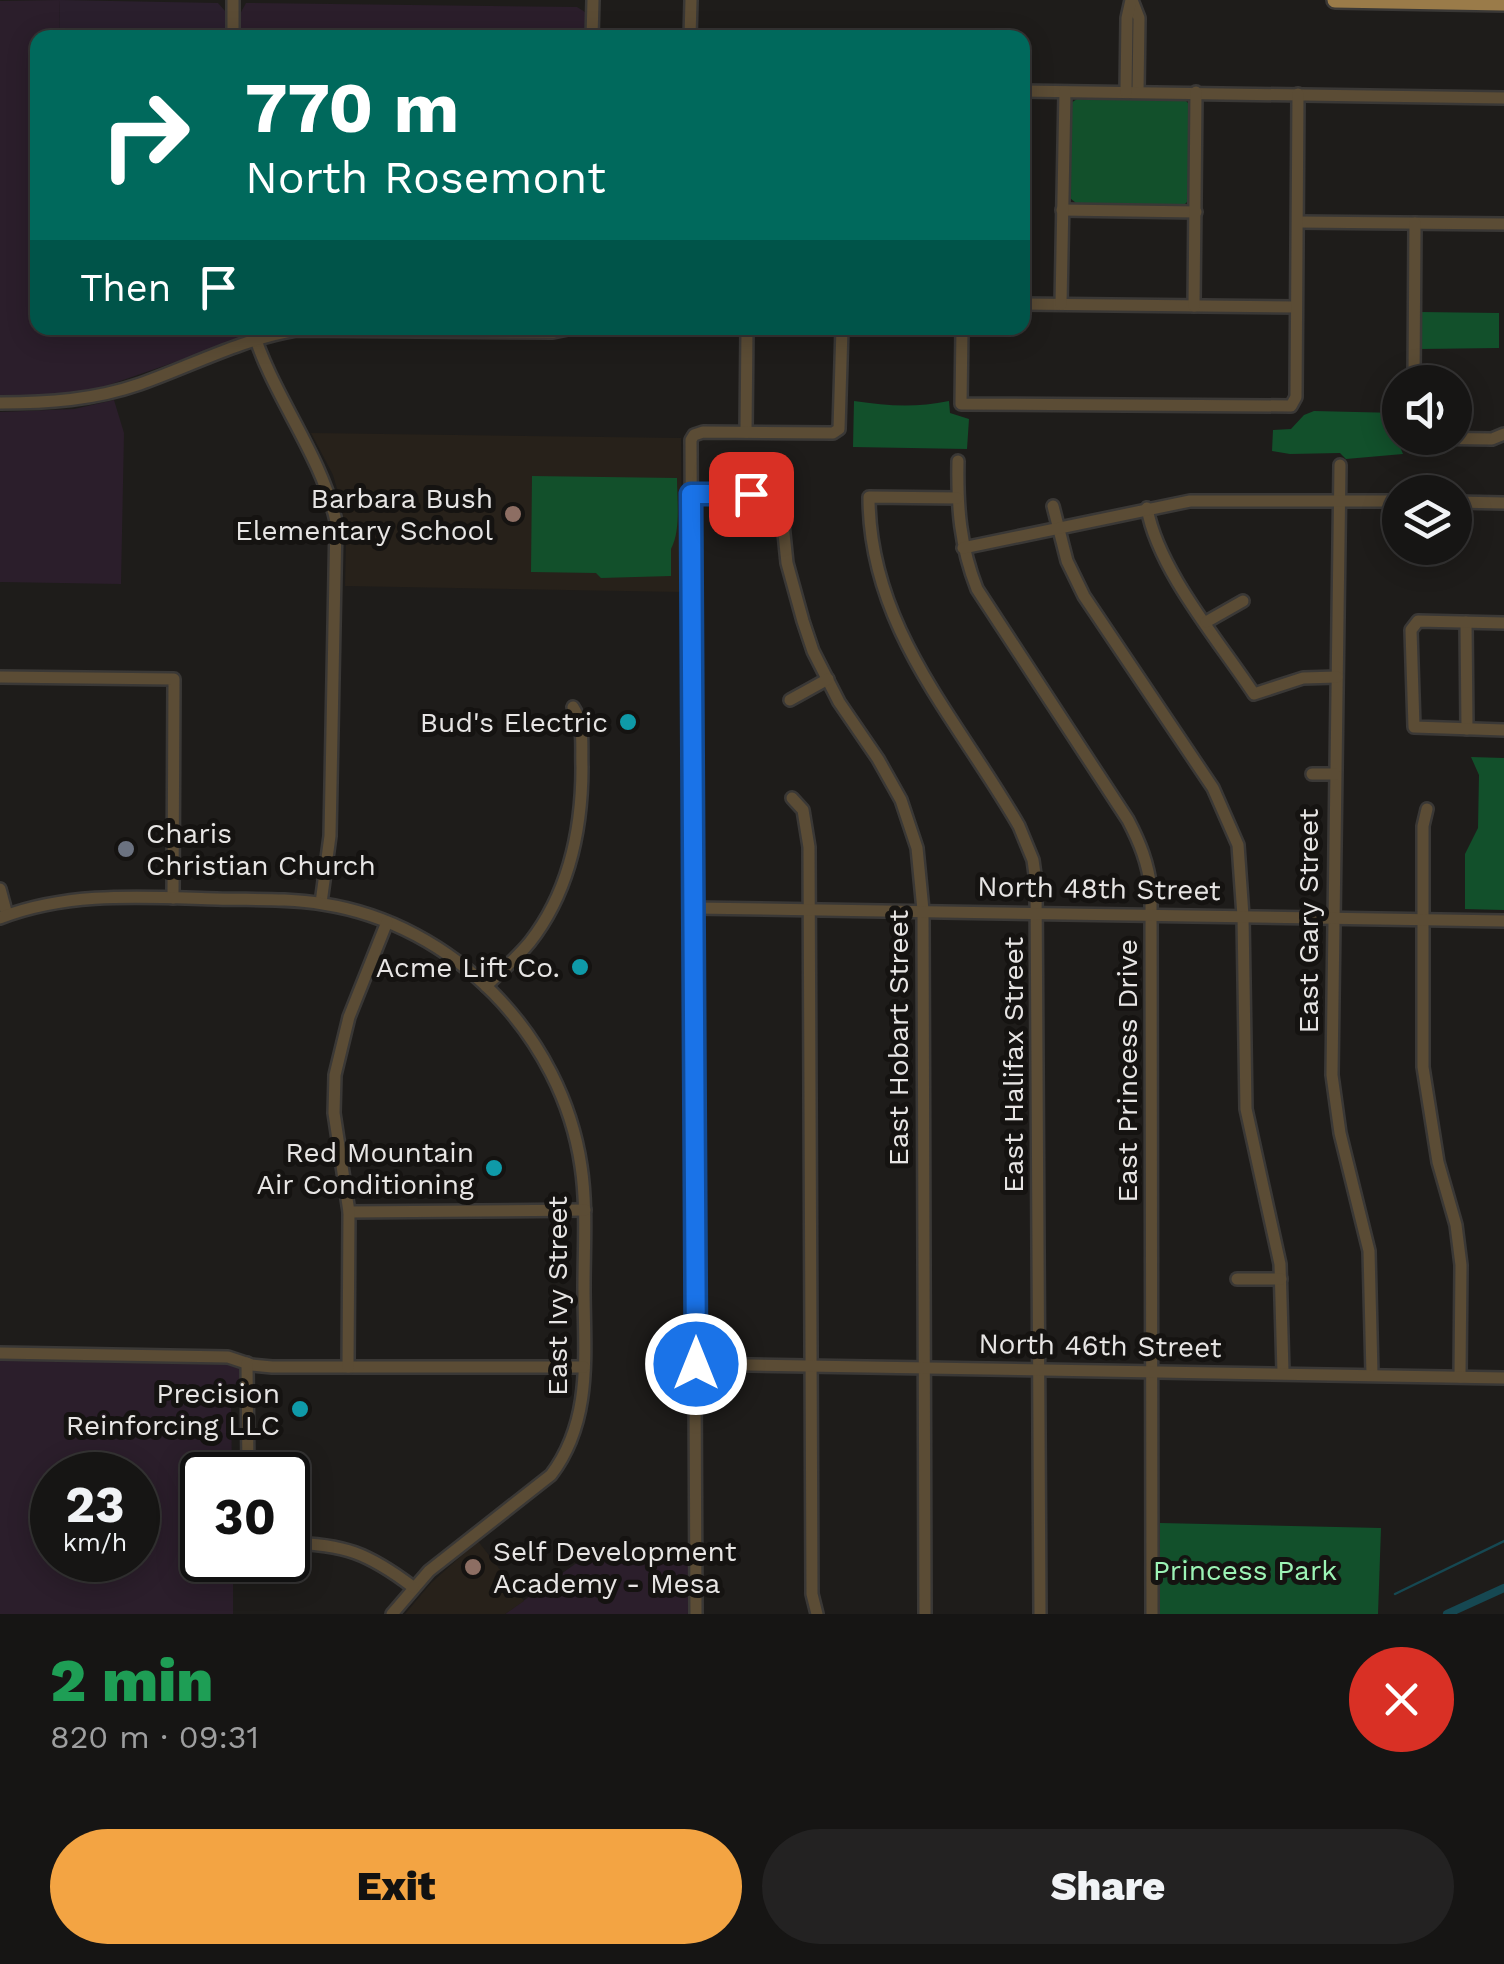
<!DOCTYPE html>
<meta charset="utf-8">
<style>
body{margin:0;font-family:"Work Sans",sans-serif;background:#232222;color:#f1f3f6;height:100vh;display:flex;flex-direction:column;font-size:38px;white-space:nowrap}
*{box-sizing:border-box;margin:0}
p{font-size:32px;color:#9e9fa0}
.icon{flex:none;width:55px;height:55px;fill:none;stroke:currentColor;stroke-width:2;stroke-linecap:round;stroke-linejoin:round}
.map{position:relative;height:1614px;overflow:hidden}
.drawer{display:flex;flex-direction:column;background:#161514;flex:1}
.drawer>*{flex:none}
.banner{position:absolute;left:30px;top:30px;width:1000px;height:305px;border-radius:20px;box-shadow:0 5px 25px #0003,0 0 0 2px #353434;background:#00695c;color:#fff;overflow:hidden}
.tools{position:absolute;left:1382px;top:365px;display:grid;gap:20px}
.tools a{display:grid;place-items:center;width:90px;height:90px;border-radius:50%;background:#161514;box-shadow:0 5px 25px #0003,0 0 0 2px #353434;font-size:50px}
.speed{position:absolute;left:30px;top:1452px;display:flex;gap:20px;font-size:50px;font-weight:700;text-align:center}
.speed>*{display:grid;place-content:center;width:130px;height:130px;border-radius:50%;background:#161514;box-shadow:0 5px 25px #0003,0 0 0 2px #353434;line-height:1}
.speed small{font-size:25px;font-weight:400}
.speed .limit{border:5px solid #111;border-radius:15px;background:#fff;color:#111}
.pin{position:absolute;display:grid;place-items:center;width:85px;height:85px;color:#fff;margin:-42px;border-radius:20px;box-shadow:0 5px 15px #0006}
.me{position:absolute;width:110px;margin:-55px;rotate:0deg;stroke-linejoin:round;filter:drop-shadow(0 0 8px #0008)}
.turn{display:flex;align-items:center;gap:35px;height:210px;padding:0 50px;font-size:45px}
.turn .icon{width:130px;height:130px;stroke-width:2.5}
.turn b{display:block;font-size:70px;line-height:85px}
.then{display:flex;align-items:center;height:95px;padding:0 50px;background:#0003;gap:20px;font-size:38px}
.round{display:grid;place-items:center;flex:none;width:105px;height:105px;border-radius:52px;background:#232222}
.head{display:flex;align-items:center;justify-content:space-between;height:170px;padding:0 50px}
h1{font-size:60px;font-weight:800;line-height:75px;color:#1e9e55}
.action{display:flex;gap:20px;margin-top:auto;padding:20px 50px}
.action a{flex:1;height:115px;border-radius:60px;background:#f3a443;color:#111;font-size:40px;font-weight:800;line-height:115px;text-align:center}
.action a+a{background:#232222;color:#f1f3f6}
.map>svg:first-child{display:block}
</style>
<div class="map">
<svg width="1504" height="1614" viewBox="0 0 1504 1614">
<rect width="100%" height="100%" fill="#1e1c1a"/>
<g fill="#2b1e2b" fill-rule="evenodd">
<path d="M60 0 59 37 38 38V328H243V333L236 341 100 388 61 394 0 397V1Z"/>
<path d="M246 3 577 7 585 12V37H240V14Z"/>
<path d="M114 400 124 433 121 584 0 582V412L74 409Z"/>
<path d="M0 1359 231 1363 240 1367 239 1403H231L232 1475H202V1560H233V1614H0ZM52 1475H138V1560H52Z"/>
<path d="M592 1552 688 1553V1614H505Z"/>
</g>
<path fill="#2a1f2d" d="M60 0 218 3 225 11V37H59Z"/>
<g fill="#27211a">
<path d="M311 433 681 438 682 592 345 586 346 540 342 506 333 475Z"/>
<path d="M478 1541 524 1601 505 1614H405L431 1583Z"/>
</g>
<g fill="#12502b">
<path d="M1077 99 1185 100 1190 105 1189 200 1183 206 1076 203 1070 198 1071 103Z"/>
<path d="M1421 312 1499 313V348L1421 349Z"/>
<path d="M854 401C888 406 915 408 949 401L950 413 969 419 967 449 853 447Z"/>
<path d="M1314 411 1398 413 1395 435 1403 454 1346 459 1340 453 1290 454 1272 451 1273 430 1291 429 1304 415Z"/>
<path d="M532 476 677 478C677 501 681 530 671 549V576L601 578 596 573 531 572Z"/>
<path d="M1471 757 1504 758V910L1465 909V854L1478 828 1479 775Z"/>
<path d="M1160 1523 1381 1528 1378 1614H1160Z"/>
</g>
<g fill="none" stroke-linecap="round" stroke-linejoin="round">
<path stroke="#164852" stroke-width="2.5" d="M1395 1594 1504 1541"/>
<path stroke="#164852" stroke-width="8" d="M1447 1614 1504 1588"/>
<g stroke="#3a3836" stroke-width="16">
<g id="minor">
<path d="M1132 0 1139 18 1138 92"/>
<path d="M233 38V0"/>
<path d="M592 38 593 0"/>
<path d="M690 38 691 0"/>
<path d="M1022 91 1504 98"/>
<path d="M1126 92 1127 18 1131 0"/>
<path d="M1062 210 1196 212"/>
<path d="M1298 222 1504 224"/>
<path d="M1022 304 1296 307"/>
<path d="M1061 304 1065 92"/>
<path d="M1194 306 1196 92"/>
<path d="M252 328C272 395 320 452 336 521L330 836 321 903"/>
<path d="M962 328 961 404 1291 406 1296 397 1298 94"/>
<path d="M1414 382 1415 223"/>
<path d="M0 403C48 403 94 400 140 384 191 366 242 339 296 330L553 332 573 328"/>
<path d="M746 432 747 328"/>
<path d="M1416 438 1492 439 1504 434"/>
<path d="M958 461C957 507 960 546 977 589L1128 820C1140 843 1148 863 1151 889L1152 1614"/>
<path d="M1340 465 1332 1075 1340 1133 1369 1251 1372 1374"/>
<path d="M691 494H780L787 563 803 621 813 651 839 702 878 759 901 800 917 848 923 910 925 1614"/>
<path d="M957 498 869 497C869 628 957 718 1019 826L1033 860 1036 882 1040 1614"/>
<path d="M1455 502 1504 503"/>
<path d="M1053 506 1067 561 1084 596 1213 788 1238 845 1243 916 1246 1109 1280 1264 1283 1372"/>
<path d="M1147 508C1158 570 1219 641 1254 694L1303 678 1337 677"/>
<path d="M963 548 1190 501H1400"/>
<path d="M1433 549V548"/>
<path d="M1206 622 1243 601"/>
<path d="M1466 622 1467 729"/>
<path d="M1504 623 1418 621 1411 630 1414 727 1504 730"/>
<path d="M0 677 174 679 173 898"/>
<path d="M790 700 828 679"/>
<path d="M1312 774H1335"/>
<path d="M792 798 803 810 809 847 812 1594 817 1614"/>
<path d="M1427 809 1423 826V1067L1438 1162 1456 1225 1461 1265 1460 1377"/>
<path d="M0 889 7 915"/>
<path d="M694 908 1504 921"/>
<path d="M0 918C69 891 144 897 217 899 252 900 288 898 323 904 454 924 562 1036 581 1166 587 1205 584 1247 584 1287 584 1353 593 1420 551 1475L429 1571 392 1614"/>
<path d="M486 986C501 971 517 958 530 942 569 892 582 829 582 767 581 747 585 725 573 707"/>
<path d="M349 1212 585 1210"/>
<path d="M1237 1279H1281"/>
<path d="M0 1353 228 1357 252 1365 272 1367H584"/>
<path d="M247 1363 248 1475"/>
<path d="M696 1364 1504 1378"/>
<path d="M348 1367 349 1212 334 1113 335 1075 349 1017 387 922"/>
<path d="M288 1543C344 1544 368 1553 413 1587"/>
<path d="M696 1614 691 440 694 435 703 432 833 433 839 429 842 328"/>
</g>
</g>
<g stroke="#3a3836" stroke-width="20">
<path id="major" d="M1335 0 1504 3"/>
</g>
<use href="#minor" stroke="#5b4c35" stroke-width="11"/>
<use href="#major" stroke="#9a7b49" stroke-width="15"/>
</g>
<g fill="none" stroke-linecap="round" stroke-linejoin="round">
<g stroke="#114b97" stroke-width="25">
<path id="route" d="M696 1364 691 494H751"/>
</g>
<use href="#route" stroke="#1a73e8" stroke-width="18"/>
</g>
<g fill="#8d6e63" stroke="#151311" stroke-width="4">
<circle cx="513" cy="514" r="10"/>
<circle cx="473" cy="1567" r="10"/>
</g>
<g fill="#0f9aa8" stroke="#151311" stroke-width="4">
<circle cx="628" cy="722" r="10"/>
<circle cx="580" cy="967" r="10"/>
<circle cx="494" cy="1168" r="10"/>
<circle cx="300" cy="1409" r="10"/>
</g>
<circle fill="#6b7280" stroke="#151311" stroke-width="4" cx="126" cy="849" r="10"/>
<g text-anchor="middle" stroke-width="10" stroke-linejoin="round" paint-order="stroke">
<g font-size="28" fill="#e7e5e4" stroke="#151311" text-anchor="end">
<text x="493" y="508">Barbara Bush<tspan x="493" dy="32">Elementary School</tspan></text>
<text x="608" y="732">Bud's Electric</text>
<text x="146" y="843" text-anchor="start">Charis<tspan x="146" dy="32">Christian Church</tspan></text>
<text x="560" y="977">Acme Lift Co.</text>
<text x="474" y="1162">Red Mountain<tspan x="474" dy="32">Air Conditioning</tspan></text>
<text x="280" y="1403">Precision<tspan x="280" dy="32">Reinforcing LLC</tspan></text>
<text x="493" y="1561" text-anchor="start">Self Development<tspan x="493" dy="32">Academy - Mesa</tspan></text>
</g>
<g font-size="28" fill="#e7e5e4" stroke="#151311">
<text transform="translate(1099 888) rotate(1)" y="10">North 48th Street</text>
<text transform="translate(1308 921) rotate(-90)" y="10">East Gary Street</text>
<text transform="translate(898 1038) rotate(-90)" y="10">East Hobart Street</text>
<text transform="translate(1013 1065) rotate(-90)" y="10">East Halifax Street</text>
<text transform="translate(1127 1071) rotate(-90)" y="10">East Princess Drive</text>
<text transform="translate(557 1296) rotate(-90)" y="10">East Ivy Street</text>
<text transform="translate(1100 1345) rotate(1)" y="10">North 46th Street</text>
</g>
<g font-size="28" fill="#9cf3b5" stroke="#151311">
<text x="1245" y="1580">Princess Park</text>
</g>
</g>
</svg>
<div class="tools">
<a><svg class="icon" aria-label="sound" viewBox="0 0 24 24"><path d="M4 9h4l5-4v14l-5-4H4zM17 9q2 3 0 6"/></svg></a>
<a><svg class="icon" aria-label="layers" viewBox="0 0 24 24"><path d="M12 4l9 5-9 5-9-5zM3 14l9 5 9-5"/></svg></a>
</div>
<div class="speed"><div>23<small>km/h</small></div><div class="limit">30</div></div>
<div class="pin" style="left:751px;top:494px;background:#d93025"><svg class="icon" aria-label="arrive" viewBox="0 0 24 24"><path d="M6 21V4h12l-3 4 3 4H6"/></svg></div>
<svg class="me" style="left:696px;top:1364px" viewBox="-20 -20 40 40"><circle r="17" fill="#1a73e8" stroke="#fff" stroke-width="3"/><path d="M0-11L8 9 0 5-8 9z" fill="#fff"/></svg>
<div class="banner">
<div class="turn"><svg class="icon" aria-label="right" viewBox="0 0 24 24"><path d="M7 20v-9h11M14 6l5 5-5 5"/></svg><div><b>770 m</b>North Rosemont</div></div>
<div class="then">Then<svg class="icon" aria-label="arrive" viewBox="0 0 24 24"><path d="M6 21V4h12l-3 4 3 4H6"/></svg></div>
</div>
</div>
<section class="drawer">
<div class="head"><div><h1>2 min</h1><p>820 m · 09:31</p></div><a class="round" style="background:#d93025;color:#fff"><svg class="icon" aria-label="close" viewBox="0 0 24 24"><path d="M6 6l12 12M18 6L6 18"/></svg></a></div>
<div class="action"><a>Exit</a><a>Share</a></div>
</section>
